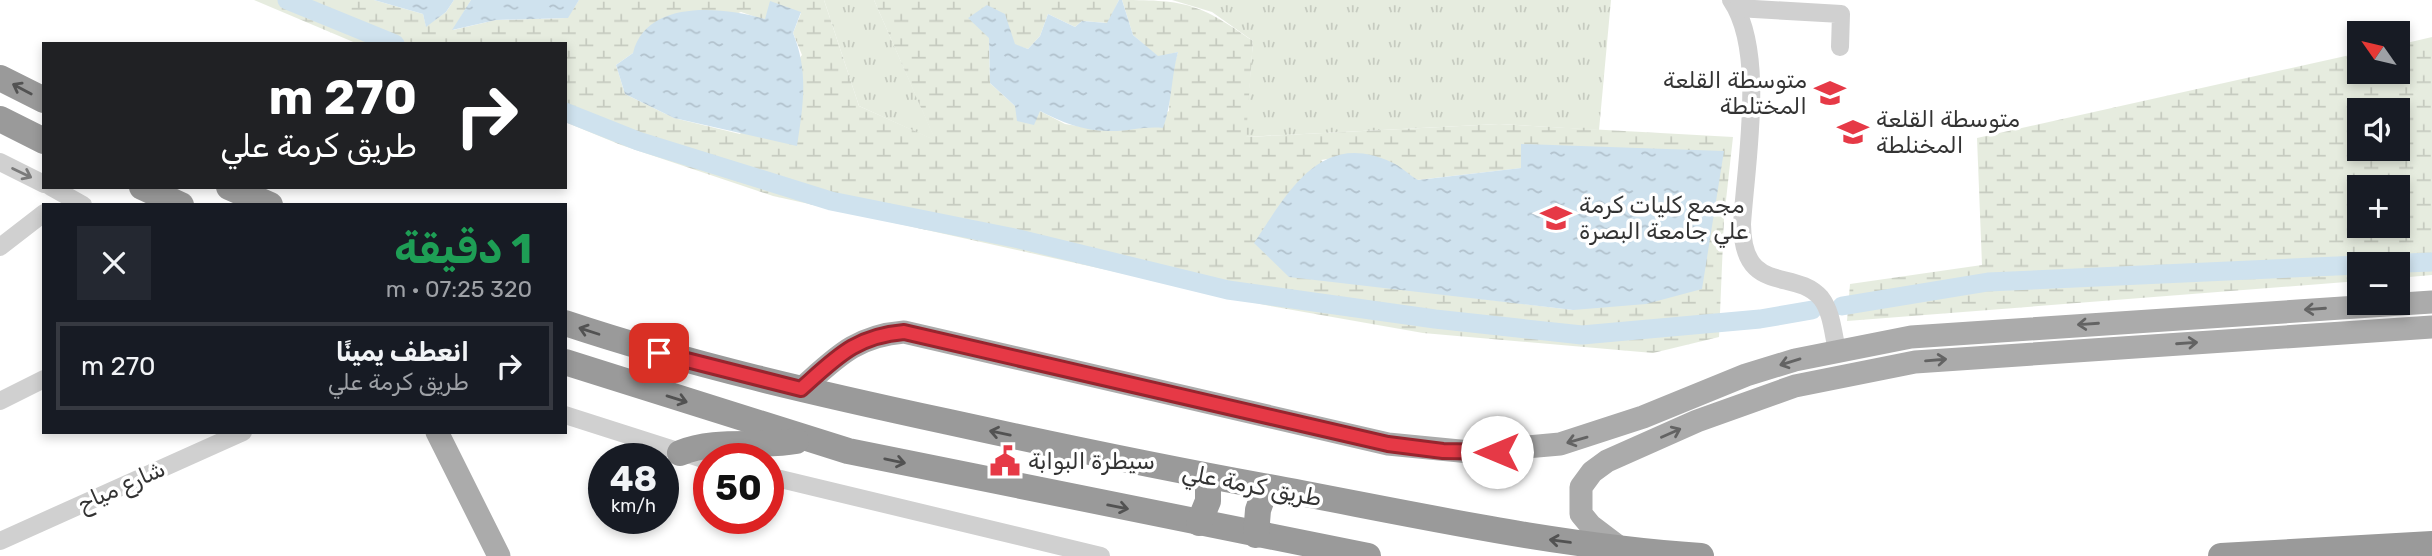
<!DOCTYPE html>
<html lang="ar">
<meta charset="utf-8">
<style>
body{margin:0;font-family:Rubik,"Noto Sans Arabic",sans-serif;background:#242831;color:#f1f3f6;direction:rtl;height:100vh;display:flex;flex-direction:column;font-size:26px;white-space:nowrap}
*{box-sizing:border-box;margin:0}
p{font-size:23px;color:#9ea1a6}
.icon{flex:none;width:38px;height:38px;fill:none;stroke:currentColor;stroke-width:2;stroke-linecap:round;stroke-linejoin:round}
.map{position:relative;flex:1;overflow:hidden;direction:ltr}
.sheet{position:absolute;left:42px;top:203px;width:525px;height:231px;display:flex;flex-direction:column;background:#171b24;border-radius:0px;box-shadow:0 4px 10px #0003;direction:rtl}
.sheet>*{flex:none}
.banner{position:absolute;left:42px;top:42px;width:525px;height:147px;border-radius:0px;box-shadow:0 4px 10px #0003;direction:rtl;background:#202124;color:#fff;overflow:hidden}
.needle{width:46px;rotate:304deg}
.buttons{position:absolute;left:2347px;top:21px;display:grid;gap:14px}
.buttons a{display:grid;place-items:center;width:63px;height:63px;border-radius:0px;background:#171b24;box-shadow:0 4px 10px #0003;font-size:35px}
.speed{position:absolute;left:588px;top:443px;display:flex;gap:14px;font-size:35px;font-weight:700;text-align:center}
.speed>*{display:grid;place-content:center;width:91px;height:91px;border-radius:50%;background:#171b24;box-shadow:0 4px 10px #0003;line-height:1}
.speed small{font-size:18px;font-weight:400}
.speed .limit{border:10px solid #d22;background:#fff;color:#111}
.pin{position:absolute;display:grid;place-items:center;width:60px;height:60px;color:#fff;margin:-30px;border-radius:14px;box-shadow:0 4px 10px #0006}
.me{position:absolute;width:77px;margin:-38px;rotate:270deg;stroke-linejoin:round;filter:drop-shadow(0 0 5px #0008)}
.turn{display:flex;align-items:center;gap:24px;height:147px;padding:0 35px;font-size:32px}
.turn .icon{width:91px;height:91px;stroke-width:2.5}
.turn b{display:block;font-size:49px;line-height:60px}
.round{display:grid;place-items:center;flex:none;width:74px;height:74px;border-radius:0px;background:#242831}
.overview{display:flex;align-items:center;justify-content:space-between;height:119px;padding:0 35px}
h1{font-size:42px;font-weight:700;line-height:52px;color:#1e9e55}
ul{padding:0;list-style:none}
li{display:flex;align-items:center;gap:21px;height:88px;margin:0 14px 10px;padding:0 21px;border:4px solid #363941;border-radius:0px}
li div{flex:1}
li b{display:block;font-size:26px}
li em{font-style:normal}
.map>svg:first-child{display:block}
</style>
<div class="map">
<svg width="2432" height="556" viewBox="0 0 2432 556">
<defs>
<pattern id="grass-tufts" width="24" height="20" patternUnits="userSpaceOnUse" patternTransform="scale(1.75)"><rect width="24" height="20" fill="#e6ecdf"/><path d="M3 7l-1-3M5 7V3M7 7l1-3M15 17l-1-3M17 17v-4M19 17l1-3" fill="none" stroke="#c6cbc0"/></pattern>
<pattern id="wetland-marsh" width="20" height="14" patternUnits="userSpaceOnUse" patternTransform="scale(1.75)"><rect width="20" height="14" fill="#e6ecdf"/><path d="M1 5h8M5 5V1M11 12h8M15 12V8" fill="none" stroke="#c6cbc0"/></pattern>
<pattern id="water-ripples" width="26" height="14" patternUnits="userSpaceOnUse" patternTransform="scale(1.75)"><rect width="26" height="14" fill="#cfe2ee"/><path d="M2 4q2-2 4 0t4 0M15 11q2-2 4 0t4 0" fill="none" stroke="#b2c2cd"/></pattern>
</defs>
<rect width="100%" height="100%" fill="#fff"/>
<g fill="url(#grass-tufts)">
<path d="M824 0H874L936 141 859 106Z"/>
<path d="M1172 0H1611L1599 130 1499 124 1245 137 1253 41 1212 12Z"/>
</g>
<g fill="url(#wetland-marsh)" fill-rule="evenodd">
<path d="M254 0H374L423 14 426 26 446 12 454 0H471L453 30 496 20 567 18 579 0H824L859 106 935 140 874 0H1119L1108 23 1082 21 1075 27 1048 14 1040 36 1028 49 989 38 990 83 1015 106 1040 111 1065 124 1108 131 1145 126 1169 111 1170 79 1178 52 1158 57 1133 35 1122 0C1187 0 1200 4 1253 41L1246 137 1499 124 1733 137 1724 218 1719 337 1653 353 1423 333 1265 305 773 196 621 145 565 122V44H358ZM741 12 765 20 801 13 793 33 802 55 740 134 674 118 625 94 616 65 633 53ZM1521 145 1573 310 1467 297 1321 160C1364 153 1382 155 1417 180L1522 168Z"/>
<path d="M2432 37V275L2398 278V264H2359V281L1847 321 1850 284 1982 265 1977 138 2359 53V72H2398V45ZM2359 110H2398V149H2359ZM2359 187H2398V226H2359Z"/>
</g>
<g fill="url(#water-ripples)">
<path d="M374 0H454L446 12 426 27 423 14Z"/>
<path d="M471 0H579L568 18 496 20 452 30Z"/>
<path d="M1119 0H1122L1133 35 1158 56 1178 52C1171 77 1172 104 1163 128 1143 126 1127 132 1108 131 1084 131 1061 122 1040 111L1034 125 1017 121 1015 106 990 83 989 38 968 18 987 5 1005 14 1015 44 1028 49 1040 36 1048 14 1075 27 1082 21 1107 23Z"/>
<path d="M770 1 801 12 793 33C809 72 803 106 797 146L674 118 625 94 616 65 633 53C646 0 720 6 765 19Z"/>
<path d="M1521 144 1724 151 1702 289 1646 304 1573 310 1289 277 1254 243C1287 194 1320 129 1391 162 1401 166 1409 175 1418 180L1521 168Z"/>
</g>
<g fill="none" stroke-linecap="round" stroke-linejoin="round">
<g stroke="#cfe2ee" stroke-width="19">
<path d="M287 0 395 44"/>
<path d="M565 112 638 141 831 201 1019 239 1228 290 1435 319 1582 335 1760 319 1812 310"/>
<path d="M2380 264 2432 262"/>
<path d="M1842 306 1988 282 2359 265"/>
</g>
<g stroke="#d0d0d0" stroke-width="18">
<path d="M1731 0C1766 51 1746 162 1742 224 1743 297 1794 267 1821 298 1832 312 1833 334 1837 350"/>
<path d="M1737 8 1841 14 1840 47"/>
<path d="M0 162 44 184"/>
<path d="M51 187 83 205"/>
<path d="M0 247 44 213"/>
<path d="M0 401 44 379"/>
<path d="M565 415 709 461"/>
<path d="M768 476 1101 556"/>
<path d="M0 541 243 432"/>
</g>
<g stroke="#ababab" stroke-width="23">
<path d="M801 389C836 358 855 336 904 332L1388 444 1470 452 1560 444 1643 417 1746 375 1795 360 1911 337 2432 302"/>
<path d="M437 432 499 556"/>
<path d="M1624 551 1591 526 1581 514V487L1592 472 1607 461 1697 421 1795 386 1915 362 2432 327"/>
</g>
<g stroke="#9a9a9a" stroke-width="26">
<path d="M0 78 44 100"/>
<path d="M0 119 44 141"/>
<path d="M142 187 181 205"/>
<path d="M229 187 270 205"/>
<path d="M565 323C691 365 820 394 949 422 1054 445 1158 467 1263 486 1409 513 1552 546 1701 556"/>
<path d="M565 362 848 451 1368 556"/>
<path d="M680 453C717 438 757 448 796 441"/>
<path d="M1199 523 1208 501V477"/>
<path d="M1256 535 1258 510 1266 487"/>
<path d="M2221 556 2432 544"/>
</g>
</g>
<defs><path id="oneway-shaft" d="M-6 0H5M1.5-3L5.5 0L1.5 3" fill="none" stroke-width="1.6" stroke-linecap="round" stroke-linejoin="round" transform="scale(1.75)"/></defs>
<g stroke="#525252">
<use href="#oneway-shaft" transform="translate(22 89) rotate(-152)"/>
<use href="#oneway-shaft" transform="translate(589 331) rotate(-162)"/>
<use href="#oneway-shaft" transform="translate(677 399) rotate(17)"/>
<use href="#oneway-shaft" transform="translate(1000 433) rotate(-168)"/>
<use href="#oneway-shaft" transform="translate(895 461) rotate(12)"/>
<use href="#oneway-shaft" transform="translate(1118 507) rotate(11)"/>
<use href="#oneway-shaft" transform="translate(1560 541) rotate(-172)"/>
</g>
<use stroke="#7a7a7a" href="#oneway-shaft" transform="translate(22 173) rotate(26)"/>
<g stroke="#636363">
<use href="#oneway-shaft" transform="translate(2315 309) rotate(176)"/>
<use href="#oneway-shaft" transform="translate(2088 324) rotate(176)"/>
<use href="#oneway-shaft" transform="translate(2187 343) rotate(-4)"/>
<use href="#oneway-shaft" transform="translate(1936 360) rotate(-5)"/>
<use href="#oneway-shaft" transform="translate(1790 362) rotate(163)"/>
<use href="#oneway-shaft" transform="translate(1671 433) rotate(-24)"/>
<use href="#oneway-shaft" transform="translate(1577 440) rotate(164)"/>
</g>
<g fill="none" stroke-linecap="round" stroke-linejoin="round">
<g stroke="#96252e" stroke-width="18">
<path id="route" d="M659 353 801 389C836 358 855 336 904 332L1388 444 1443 451 1497 452"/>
</g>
<use href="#route" stroke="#e63946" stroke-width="12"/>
</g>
<defs>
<g id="school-bare" transform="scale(2.415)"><path d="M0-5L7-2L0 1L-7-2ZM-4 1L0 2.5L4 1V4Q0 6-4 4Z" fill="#e63946" stroke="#fff" stroke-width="2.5" paint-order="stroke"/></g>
<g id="university-bare" transform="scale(2.415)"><path d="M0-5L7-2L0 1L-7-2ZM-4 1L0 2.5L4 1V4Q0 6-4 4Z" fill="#e63946" stroke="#fff" stroke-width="2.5" paint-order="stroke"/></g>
<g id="civic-bare" transform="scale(2.415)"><path d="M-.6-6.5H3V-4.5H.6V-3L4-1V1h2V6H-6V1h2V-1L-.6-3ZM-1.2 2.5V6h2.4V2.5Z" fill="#e63946" stroke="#fff" stroke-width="2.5" paint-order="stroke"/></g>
</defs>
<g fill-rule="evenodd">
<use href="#school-bare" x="1830" y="93"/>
<use href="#school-bare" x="1853" y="132"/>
<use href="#university-bare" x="1556" y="218"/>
<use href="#civic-bare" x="1005" y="461"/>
</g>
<g text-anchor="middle" stroke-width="7" stroke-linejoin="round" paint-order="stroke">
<g font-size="23" fill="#333" stroke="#fff" text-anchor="start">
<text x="1807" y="88" text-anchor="end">متوسطة القلعة<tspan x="1807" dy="26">المختلطة</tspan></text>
<text x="1876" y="127">متوسطة القلعة<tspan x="1876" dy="26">المخنلطة</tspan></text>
<text x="1579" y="213">مجمع كليات كرمة<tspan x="1579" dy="26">علي جامعة البصرة</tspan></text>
<text x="1028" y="469">سيطرة البوابة</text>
</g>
<g font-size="23" fill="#333" stroke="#fff">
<text transform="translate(1252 485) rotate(11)" y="8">طريق كرمة علي</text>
<text transform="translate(121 486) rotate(-24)" y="8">شارع مياح</text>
</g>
</g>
</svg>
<div class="buttons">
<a><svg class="needle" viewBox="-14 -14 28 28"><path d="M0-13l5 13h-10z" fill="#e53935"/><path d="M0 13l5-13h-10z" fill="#9ea1a6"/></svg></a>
<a><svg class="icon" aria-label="sound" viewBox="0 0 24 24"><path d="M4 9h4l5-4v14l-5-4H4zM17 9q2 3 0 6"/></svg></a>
<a>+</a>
<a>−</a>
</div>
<div class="speed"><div>48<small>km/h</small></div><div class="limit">50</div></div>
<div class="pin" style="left:659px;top:353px;background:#d93025"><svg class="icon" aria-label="arrive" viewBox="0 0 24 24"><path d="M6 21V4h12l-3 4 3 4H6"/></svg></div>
<svg class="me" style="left:1497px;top:452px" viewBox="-20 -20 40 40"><circle r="19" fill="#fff"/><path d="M0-13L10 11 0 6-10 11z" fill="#e63946"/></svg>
<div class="banner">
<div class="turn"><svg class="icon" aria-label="right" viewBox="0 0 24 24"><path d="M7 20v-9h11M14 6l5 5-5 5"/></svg><div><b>270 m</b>طريق كرمة علي</div></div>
</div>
<section class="sheet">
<div class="overview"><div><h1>1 دقيقة</h1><p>320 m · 07:25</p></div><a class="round"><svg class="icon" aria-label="close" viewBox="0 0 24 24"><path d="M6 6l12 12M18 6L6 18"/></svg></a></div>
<ul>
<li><svg class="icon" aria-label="right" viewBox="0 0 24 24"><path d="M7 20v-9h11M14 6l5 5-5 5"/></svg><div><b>انعطف يمينًا</b><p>طريق كرمة علي</p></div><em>270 m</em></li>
</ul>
</section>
</div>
